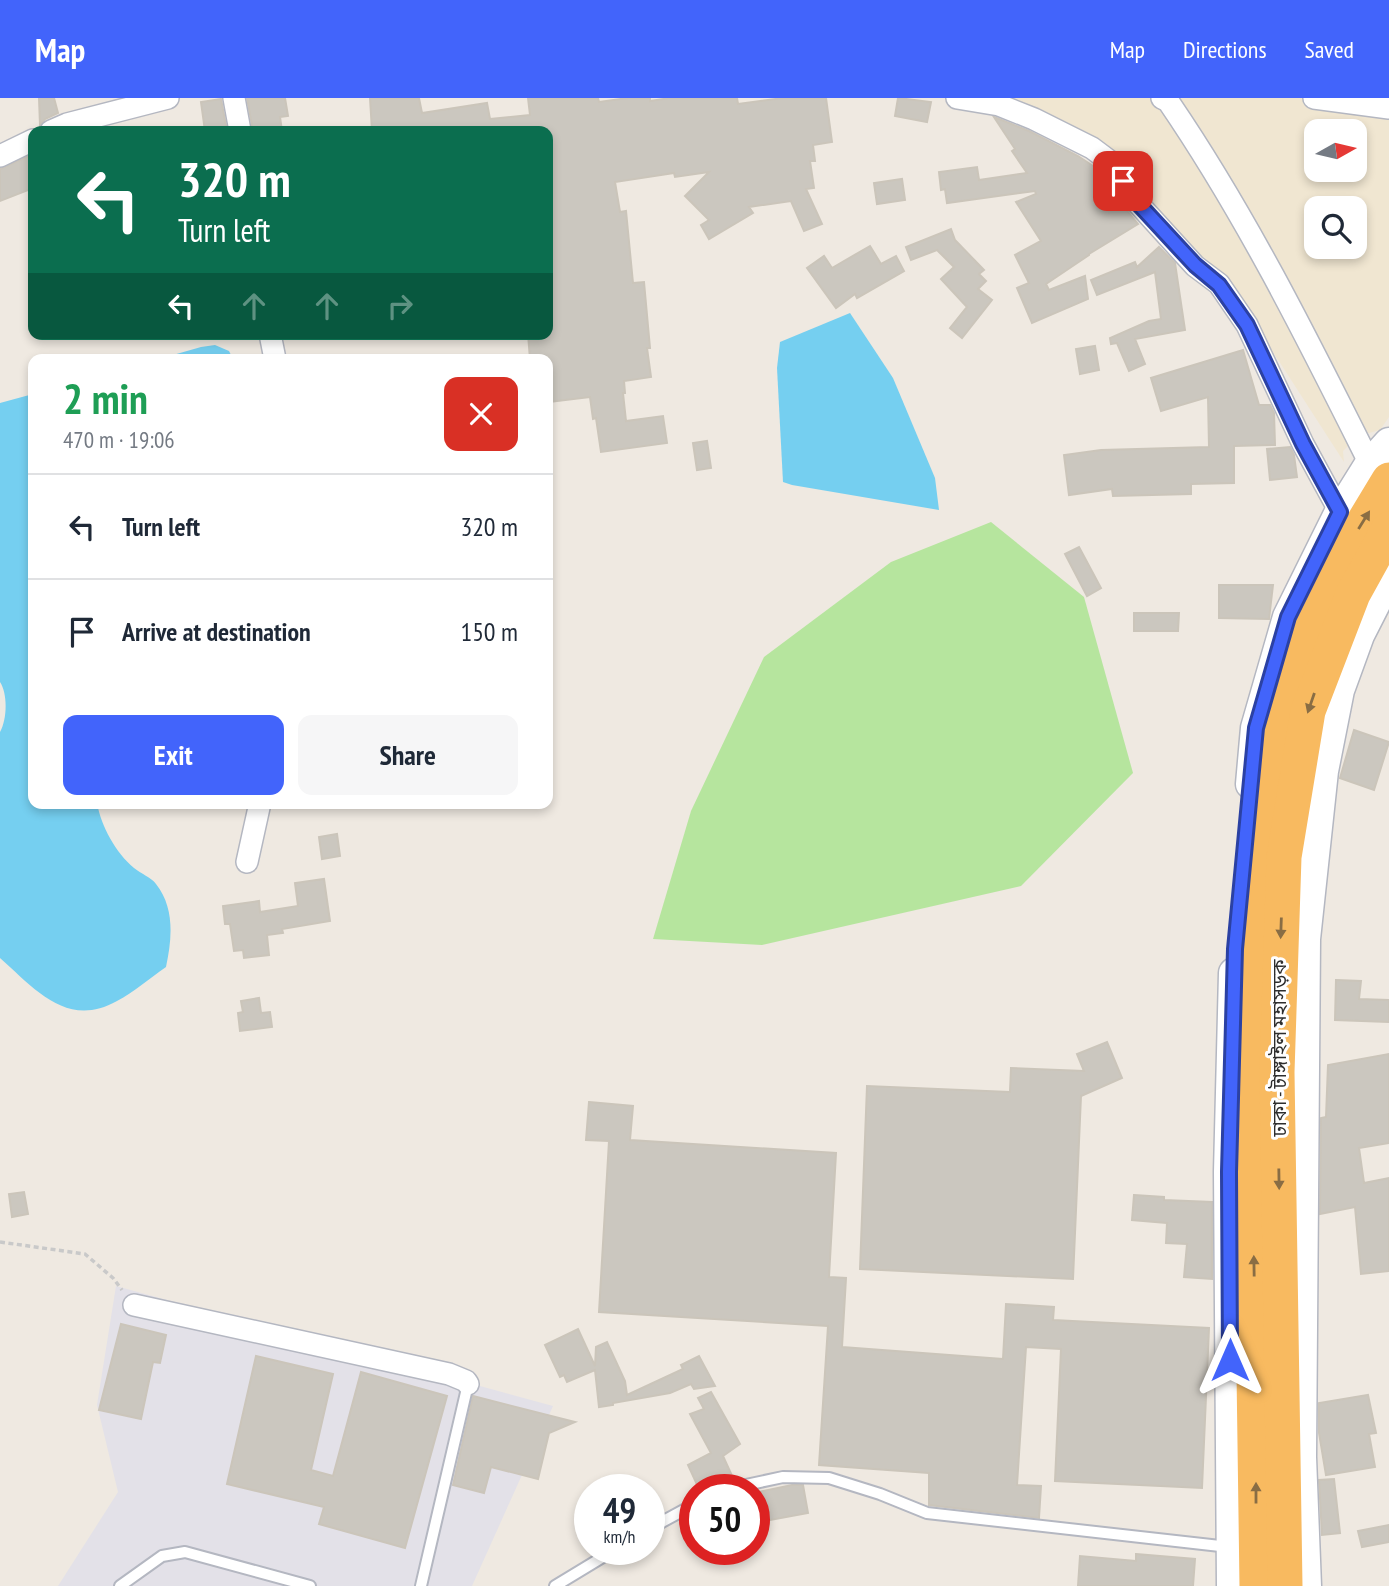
<!DOCTYPE html>
<meta charset="utf-8">
<style>
body{margin:0;font-family:"PT Sans Narrow","Noto Sans Bengali",sans-serif;background:#f6f6f7;color:#1f2937;height:100vh;display:flex;flex-direction:column;font-size:26px;white-space:nowrap}
*{box-sizing:border-box;margin:0}
p{font-size:23px;color:#747a83}
.icon{flex:none;width:38px;height:38px;fill:none;stroke:currentColor;stroke-width:2;stroke-linecap:round;stroke-linejoin:round}
.map{position:relative;flex:1;overflow:hidden}
.side{position:absolute;left:28px;top:256px;width:525px;height:455px;display:flex;flex-direction:column;background:#fff;border-radius:14px;box-shadow:0 4px 10px #0003}
.side>*{flex:none}
.banner{position:absolute;left:28px;top:28px;width:525px;height:214px;border-radius:14px;box-shadow:0 4px 10px #0003;background:#0b6e4f;color:#fff;overflow:hidden}
.needle{width:46px;rotate:82deg}
.fabs{position:absolute;left:1304px;top:21px;display:grid;gap:14px}
.fabs a{display:grid;place-items:center;width:63px;height:63px;border-radius:14px;background:#fff;box-shadow:0 4px 10px #0003;font-size:35px}
.speed{position:absolute;left:574px;top:1376px;display:flex;gap:14px;font-size:35px;font-weight:700;text-align:center}
.speed>*{display:grid;place-content:center;width:91px;height:91px;border-radius:50%;background:#fff;box-shadow:0 4px 10px #0003;line-height:1}
.speed small{font-size:18px;font-weight:400}
.speed .limit{border:10px solid #d22;background:#fff;color:#111}
.pin{position:absolute;display:grid;place-items:center;width:60px;height:60px;color:#fff;margin:-30px;border-radius:14px;box-shadow:0 4px 10px #0006}
.me{position:absolute;width:77px;margin:-38px;rotate:0deg;stroke-linejoin:round;filter:drop-shadow(0 0 5px #0008)}
.turn{display:flex;align-items:center;gap:24px;height:147px;padding:0 35px;font-size:32px}
.turn .icon{width:91px;height:91px;stroke-width:2.5}
.turn b{display:block;font-size:49px;line-height:60px}
.lanes{display:flex;align-items:center;height:66px;padding:0 35px;background:#0003;justify-content:center;gap:35px;direction:ltr}
.lanes .off{opacity:.35}
.round{display:grid;place-items:center;flex:none;width:74px;height:74px;border-radius:14px;background:#f6f6f7}
.summary{display:flex;align-items:center;justify-content:space-between;height:119px;padding:0 35px}
h1{font-size:42px;font-weight:700;line-height:52px;color:#1e9e55}
.cta{display:flex;gap:14px;margin-top:auto;padding:14px 35px}
.cta a{flex:1;height:80px;border-radius:14px;background:#4264fb;color:#fff;font-size:28px;font-weight:700;line-height:80px;text-align:center}
.cta a+a{background:#f6f6f7;color:#1f2937}
ul{padding:0;list-style:none}
li{display:flex;align-items:center;gap:21px;height:105px;padding:0 35px;border-top:2px solid #e0e1e3}
li div{flex:1}
li b{display:block;font-size:26px}
li em{font-style:normal}
header{display:flex;align-items:center;gap:42px;box-sizing:border-box;height:98px;padding:0 35px;background:#4264fb;color:#fff}
header strong{font-size:33px}
nav{display:flex;gap:38px;margin-inline-start:auto;font-size:24px}
.map>svg:first-child{display:block}
</style>
<header>
<strong>Map</strong>
<nav><a>Map</a><a>Directions</a><a>Saved</a></nav>
</header>
<div class="map">
<svg width="1389" height="1488" viewBox="0 0 1389 1488">
<rect width="100%" height="100%" fill="#efe9e1"/>
<path fill="#e3e1e8" d="M116 1188 553 1308 472 1488H58L118 1394 97 1307Z"/>
<path fill="#f0e6d1" fill-rule="evenodd" d="M980 0H1389V319L1380 332 1358 338 1343 353 1344 364 1246 212 1197 165 1114 61ZM1316 33H1354V72H1316ZM1316 110H1354V149H1316Z"/>
<path fill="#b6e59e" d="M991 424 1084 499 1133 675 1021 788 762 847 653 841 691 713 764 559 891 464Z"/>
<g fill="#75cff0">
<path d="M850 215 893 280 935 380 939 412 792 387 783 384 777 270 780 244Z"/>
<path d="M215 247 229 253 233 261H159L201 249Z"/>
<path d="M33 296V705H97C101 728 116 755 134 770 141 776 151 779 156 786 175 810 172 841 166 869 150 880 134 894 117 903 67 931 35 891 0 860V634C7 622 8 596 0 584V305Z"/>
</g>
<g fill="#cbc7bf" stroke="#cbc5ba" stroke-width="2">
<path d="M39 0H54L58 15 45 21 40 27Z"/>
<path d="M247 0H285L288 18 280 19 282 33H253Z"/>
<path d="M370 0H419L422 15 487 5 490 21 530 17 528 0H598L599 4 628 0H650V3L670 0H737L738 6 783 0H826L832 44 813 47 815 63H810L814 90 806 91 822 126 804 133 791 103 749 109 753 115 709 141 701 127 709 122 685 98 709 74 675 79 674 75 615 84 620 114 626 113 633 185 644 184 650 250H647L651 279 624 283 625 295H623L626 323 663 318 667 345 601 354 596 320 593 321 590 299 548 304V261H530L528 236H548V33H372Z"/>
<path d="M898 0 931 4 927 24 895 18Z"/>
<path d="M221 1 227 33H205L201 4Z"/>
<path d="M994 19 1029 33 1078 58 1102 74 1123 108 1138 126 1089 156V157L1046 186 1049 192 1085 178 1088 201 1032 225 1017 190 1029 185 1015 157 1041 143 1016 104 1036 96 1035 93 947 105 945 91 941 92 939 74 977 69 979 82 1027 75 1012 53 1015 51Z"/>
<path d="M33 56V90L0 103V71Z"/>
<path d="M902 81 905 102 877 106 874 85Z"/>
<path d="M951 131 955 142 984 172 979 176 986 183 978 191 992 202 962 240 950 230 967 209 941 181 954 169 937 152 911 162 906 149Z"/>
<path d="M870 148 881 166 896 158 904 173 857 200 855 196 836 210 807 170 824 158 832 170Z"/>
<path d="M1159 149 1175 165 1185 232 1135 241 1145 266 1129 273 1117 245 1111 246 1110 240 1149 223 1161 221 1155 174 1097 197 1091 182 1135 164 1137 169Z"/>
<path d="M1095 248 1099 272 1080 276 1076 251Z"/>
<path d="M1243 252 1259 307H1270L1274 315 1275 347 1234 348V385L1191 386V396L1113 398 1112 391 1069 397 1064 357 1101 352 1209 349 1208 299 1161 313 1151 280Z"/>
<path d="M707 343 711 370 697 372 693 345Z"/>
<path d="M1290 349 1294 357 1297 379 1270 382 1267 351Z"/>
<path d="M1079 449 1101 490 1087 498 1065 456Z"/>
<path d="M1219 487H1273L1269 521 1219 520Z"/>
<path d="M1134 515H1179L1178 533H1134Z"/>
<path d="M1354 632 1389 644 1374 692 1340 680Z"/>
<path d="M337 736 340 758 322 761 319 739Z"/>
<path d="M324 781 330 823 282 831 283 835 267 837 269 857 244 860 243 852 234 853 230 826H225L223 808 259 803 260 814 298 808 295 785Z"/>
<path d="M1336 882 1361 883 1359 901 1389 902V924L1335 922Z"/>
<path d="M259 900 261 915 270 914 272 929 240 933 238 915 243 914 241 903Z"/>
<path d="M1107 944 1122 980 1081 998 1073 1181 860 1171 867 988 1010 994 1011 970 1084 973 1077 956Z"/>
<path d="M1389 956V1045L1359 1050 1364 1085 1389 1080V1173L1361 1176 1355 1109 1320 1116 1321 1020 1326 1019 1328 967Z"/>
<path d="M589 1004 633 1008 630 1042 836 1055 829 1179 846 1180 842 1249 1003 1261 1006 1206 1054 1209 1053 1222 1209 1230 1202 1390 1055 1383 1061 1251 1026 1249 1017 1387 1041 1388 1039 1420 929 1407V1375L819 1367 828 1228 599 1214 609 1043 586 1042Z"/>
<path d="M24 1094 28 1116 12 1119 9 1096Z"/>
<path d="M1134 1097 1164 1099V1102L1212 1104V1181L1184 1179 1187 1146 1166 1145 1167 1125 1132 1122Z"/>
<path d="M121 1226 166 1237 160 1265 153 1264 141 1321 99 1312Z"/>
<path d="M578 1231 595 1268 596 1249 607 1244 625 1283 627 1297 683 1271 681 1267 699 1258 715 1288 694 1291 691 1286 670 1295 613 1305V1307L599 1309 595 1272 567 1284 564 1277 560 1279 545 1247Z"/>
<path d="M256 1258 333 1276 311 1372 333 1378 361 1274 447 1298 405 1450 319 1426 324 1409 227 1386Z"/>
<path d="M711 1294 740 1346 723 1358 733 1380 716 1387 718 1391H699L688 1367 711 1355 690 1316 704 1311 698 1300Z"/>
<path d="M1368 1297 1376 1335 1369 1336 1375 1369 1326 1377 1319 1335V1305Z"/>
<path d="M473 1298 575 1324 549 1335 538 1381 491 1369 484 1395 453 1387Z"/>
<path d="M1334 1381 1340 1435 1322 1437 1319 1382Z"/>
<path d="M792 1387H803L808 1415 754 1425V1395Z"/>
<path d="M1389 1427V1444L1362 1449 1358 1433Z"/>
<path d="M1136 1456 1195 1461 1193 1488H1078L1080 1458 1136 1463Z"/>
</g>
<g fill="none" stroke-linecap="round" stroke-linejoin="round">
<g stroke="#b4b7c1" stroke-width="14">
<g id="service">
<path d="M727 1391 783 1379 829 1380 880 1396 927 1415 1229 1449"/>
<path d="M649 1431 695 1406"/>
<path d="M120 1488 162 1458 185 1454 310 1488"/>
<path d="M421 1488 468 1286"/>
<path d="M555 1488 616 1451"/>
</g>
</g>
<g stroke="#b4b7c1" stroke-width="24">
<g id="minor">
<path d="M234 0 240 33"/>
<path d="M957 0 999 7 1034 21 1092 50 1112 65 1134 101 1195 168 1219 186 1247 227 1303 346 1340 414"/>
<path d="M1162 0 1168 3C1246 117 1308 242 1370 366"/>
<path d="M1314 0 1389 10"/>
<path d="M51 33 67 26 168 0"/>
<path d="M0 58 33 42"/>
<path d="M270 236 275 261"/>
<path d="M247 764 260 705"/>
<path d="M134 1207 449 1276 466 1283 468 1286"/>
</g>
</g>
<g stroke="#b4b7c1" stroke-width="33">
<g id="secondary">
<path d="M1251 686 1256 630 1288 519 1340 414 1370 366 1389 345"/>
<path d="M1232 1488 1229 1074 1234 875"/>
<path d="M1306 1488 1301 1359 1305 841 1323 673 1339 592 1359 537 1389 478"/>
</g>
</g>
<g stroke="#c9c9c9" stroke-width="38">
<g id="trunk">
<path d="M1257 1488 1250 990 1251 855 1256 771 1263 700 1277 620 1306 532 1328 483 1389 382"/>
<path d="M1285 1488 1277 974 1284 759 1308 613 1353 496 1389 431"/>
</g>
</g>
<path stroke="#c9c9c9" stroke-width="3.5" stroke-dasharray="5 3.5" stroke-linecap="butt" d="M0 1144 85 1156 113 1180 122 1192"/>
<use href="#service" stroke="#fff" stroke-width="10"/>
<use href="#minor" stroke="#fff" stroke-width="21"/>
<use href="#secondary" stroke="#fff" stroke-width="30"/>
<use href="#trunk" stroke="#f8ba60" stroke-width="35"/>
</g>
<defs><path id="oneway-solid" d="M-6-.8H1V-3.2L6.5 0L1 3.2V.8H-6Z" transform="scale(1.75)"/></defs>
<g fill="#896d44">
<use href="#oneway-solid" transform="translate(1364 422) rotate(-58)"/>
<use href="#oneway-solid" transform="translate(1311 605) rotate(109)"/>
<use href="#oneway-solid" transform="translate(1281 830) rotate(92)"/>
<use href="#oneway-solid" transform="translate(1279 1081) rotate(89)"/>
<use href="#oneway-solid" transform="translate(1254 1168) rotate(-91)"/>
<use href="#oneway-solid" transform="translate(1256 1395) rotate(-90)"/>
</g>
<g fill="none" stroke-linecap="round" stroke-linejoin="round">
<g stroke="#2b41a3" stroke-width="18">
<path id="route" d="M1123 83 1134 101 1195 167 1219 187 1247 227 1303 346 1340 414 1288 519 1256 630 1235 851 1229 1074 1230 1262"/>
</g>
<use href="#route" stroke="#4264fb" stroke-width="12"/>
</g>
<g text-anchor="middle" stroke-width="6" stroke-linejoin="round" paint-order="stroke">
<g font-size="19" fill="#2e2e2e" stroke="#fff">
<text transform="translate(1279 950) rotate(-90)" y="7">ঢাকা - টাঙ্গাইল মহাসড়ক</text>
</g>
</g>
</svg>
<div class="fabs">
<a><svg class="needle" viewBox="-14 -14 28 28"><path d="M0-13l5 13h-10z" fill="#e53935"/><path d="M0 13l5-13h-10z" fill="#747a83"/></svg></a>
<a><svg class="icon" aria-label="search" viewBox="0 0 24 24"><circle cx="10" cy="10" r="6"/><path d="M15 15l6 6"/></svg></a>
</div>
<div class="speed"><div>49<small>km/h</small></div><div class="limit">50</div></div>
<div class="pin" style="left:1123px;top:83px;background:#d93025"><svg class="icon" aria-label="arrive" viewBox="0 0 24 24"><path d="M6 21V4h12l-3 4 3 4H6"/></svg></div>
<svg class="me" style="left:1230px;top:1262px" viewBox="-20 -20 40 40"><path d="M0-17L14 15 0 8-14 15z" fill="#4264fb" stroke="#fff" stroke-width="4"/></svg>
<div class="banner">
<div class="turn"><svg class="icon" aria-label="left" viewBox="0 0 24 24"><path d="M17 20v-9H6M10 6l-5 5 5 5"/></svg><div><b>320 m</b>Turn left</div></div>
<div class="lanes"><svg class="icon" aria-label="left" viewBox="0 0 24 24"><path d="M17 20v-9H6M10 6l-5 5 5 5"/></svg><svg class="icon off" aria-label="ahead" viewBox="0 0 24 24"><path d="M12 20V5M6 11l6-6 6 6"/></svg><svg class="icon off" aria-label="ahead" viewBox="0 0 24 24"><path d="M12 20V5M6 11l6-6 6 6"/></svg><svg class="icon off" aria-label="right" viewBox="0 0 24 24"><path d="M7 20v-9h11M14 6l5 5-5 5"/></svg></div>
</div>
<section class="side">
<div class="summary"><div><h1>2 min</h1><p>470 m · 19:06</p></div><a class="round" style="background:#d93025;color:#fff"><svg class="icon" aria-label="close" viewBox="0 0 24 24"><path d="M6 6l12 12M18 6L6 18"/></svg></a></div>
<ul>
<li><svg class="icon" aria-label="left" viewBox="0 0 24 24"><path d="M17 20v-9H6M10 6l-5 5 5 5"/></svg><div><b>Turn left</b></div><em>320 m</em></li>
<li><svg class="icon" aria-label="arrive" viewBox="0 0 24 24"><path d="M6 21V4h12l-3 4 3 4H6"/></svg><div><b>Arrive at destination</b></div><em>150 m</em></li>
</ul>
<div class="cta"><a>Exit</a><a>Share</a></div>
</section>
</div>
